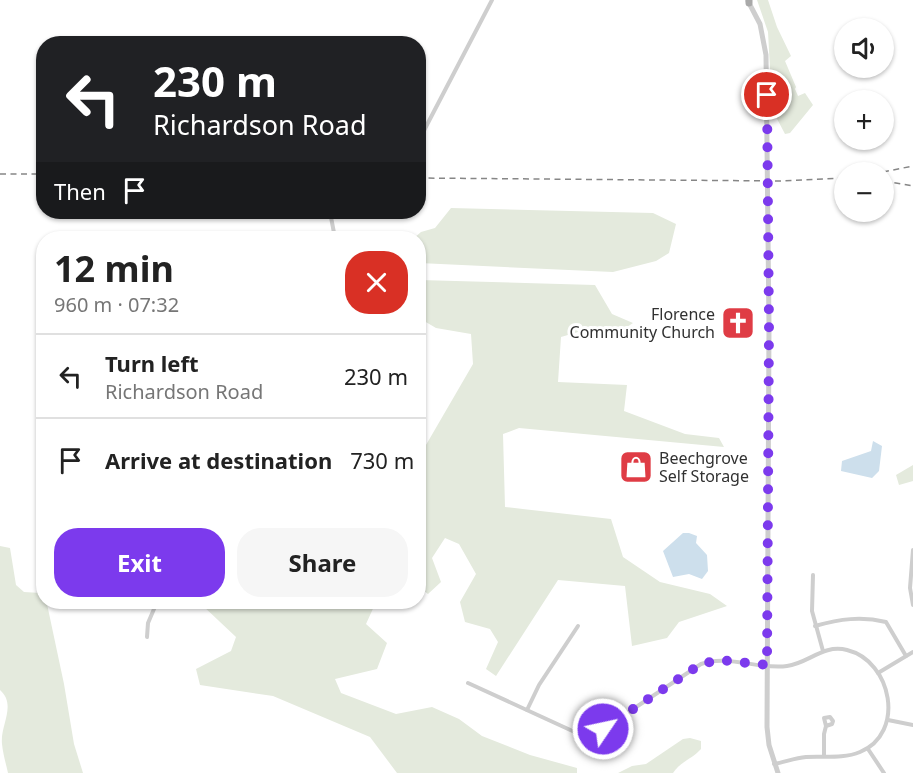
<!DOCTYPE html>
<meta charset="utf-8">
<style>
body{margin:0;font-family:"Noto Sans",sans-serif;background:#f6f6f6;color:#222;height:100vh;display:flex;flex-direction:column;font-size:22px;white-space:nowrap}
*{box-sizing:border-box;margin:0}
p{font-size:20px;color:#767676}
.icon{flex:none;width:33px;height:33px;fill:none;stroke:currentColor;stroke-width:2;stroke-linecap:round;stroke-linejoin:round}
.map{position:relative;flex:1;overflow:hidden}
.details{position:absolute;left:36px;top:231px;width:390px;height:378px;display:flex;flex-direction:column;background:#fff;border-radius:24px;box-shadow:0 2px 4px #0004}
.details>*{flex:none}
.guide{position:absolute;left:36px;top:36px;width:390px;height:183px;border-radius:24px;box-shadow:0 2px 4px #0004;background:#202124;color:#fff;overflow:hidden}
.fabs{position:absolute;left:834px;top:18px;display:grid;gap:12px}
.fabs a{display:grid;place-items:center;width:60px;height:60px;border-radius:50%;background:#fff;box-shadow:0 2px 4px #0004;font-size:30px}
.pin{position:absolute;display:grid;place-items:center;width:51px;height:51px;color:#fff;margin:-26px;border:3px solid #fff;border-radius:50%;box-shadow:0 2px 6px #0007}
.me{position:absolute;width:66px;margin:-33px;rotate:56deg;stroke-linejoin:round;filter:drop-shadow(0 0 4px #0008)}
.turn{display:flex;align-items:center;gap:21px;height:126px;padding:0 18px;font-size:27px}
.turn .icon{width:78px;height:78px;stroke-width:2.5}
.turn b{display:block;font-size:42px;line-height:51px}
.then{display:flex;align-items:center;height:57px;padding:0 18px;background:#0003;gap:12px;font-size:22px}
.round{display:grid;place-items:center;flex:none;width:63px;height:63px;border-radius:24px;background:#f6f6f6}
.overview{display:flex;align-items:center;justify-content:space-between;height:102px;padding:0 18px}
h1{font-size:36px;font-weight:700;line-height:45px}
.button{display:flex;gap:12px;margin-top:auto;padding:12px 18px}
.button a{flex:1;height:69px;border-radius:24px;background:#7c3aed;color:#fff;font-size:24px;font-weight:700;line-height:69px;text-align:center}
.button a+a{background:#f6f6f6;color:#222}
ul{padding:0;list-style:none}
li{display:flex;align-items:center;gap:18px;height:84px;padding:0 18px;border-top:2px solid #e0e0e0}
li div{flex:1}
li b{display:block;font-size:22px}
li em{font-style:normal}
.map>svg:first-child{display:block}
</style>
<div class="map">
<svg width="913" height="773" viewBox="0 0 913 773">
<rect width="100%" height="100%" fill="#fff"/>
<g fill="#e4eadd">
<path d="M757 0H768L777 27 791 56 785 61 796 87 795 89 798 96 805 93 813 105 790 133 785 134 775 115 772 105 768 32Z"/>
<path d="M451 208 653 213 676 224 669 253 656 261 613 272 419 263 418 238H414L421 232 435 228Z"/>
<path d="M419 280 595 285 612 314 633 323 621 331 585 330 561 337 558 382 627 385 624 411 685 434 719 438 724 447 519 428 503 434 505 507 611 519 623 557 660 582 710 594 727 606 679 622 667 638 632 646 625 586 558 580 496 676 486 669 498 642 490 629 465 622 460 602 476 574 459 544 445 538 432 558 441 582 428 594 419 587V457L473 364 471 334 436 328 419 318Z"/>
<path d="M913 465V481L899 485 896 475Z"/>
<path d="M0 546 10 548 16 585 24 592 41 593 44 602 47 604 64 684 74 744 83 773H8C6 764 3 754 2 744 0 725 17 705 0 690Z"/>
<path d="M205 602H286L293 604 295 602H376L366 624 387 643 377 669 335 679 341 693 396 714 432 707 459 719 482 736 530 755 577 768V773H397L370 737 273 696 200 685 196 669 231 651 236 637 202 605Z"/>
<path d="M690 738 701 741V749C692 759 680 762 673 773H618L632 766 646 764 683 739Z"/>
</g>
<g fill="#cddfec">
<path d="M873 441 882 446 879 471 872 478 841 471 842 461 871 451Z"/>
<path d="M683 533H689L697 536 696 543 707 555 708 571 702 579 689 574 673 577 663 551Z"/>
</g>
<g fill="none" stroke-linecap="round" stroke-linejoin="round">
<g stroke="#cecece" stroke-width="4">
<path d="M418 142 492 0"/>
<path d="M330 212 335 238"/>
<path d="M913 550 910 588 913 605"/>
<path d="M813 575 812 611 823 651"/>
<path d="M815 626C840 619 861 616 886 622L906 656"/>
<path d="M147 637 148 623 157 602"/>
<path d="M878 673 913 652"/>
<path d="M468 683 579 734H590L603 729 701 664C728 654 758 670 787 666 809 663 823 644 847 650 892 661 906 733 860 752 844 759 823 756 806 757 795 758 785 762 774 764"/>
<path d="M527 710 539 685 578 626"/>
<path d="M888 720 913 725"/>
<path d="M868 749 884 773"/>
<path d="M824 756V734L826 726 832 724 833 721 830 717 824 718 826 726"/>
</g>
<path stroke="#cecece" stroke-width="5" d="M748 1 760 24 766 55 769 326 767 727 769 745 778 773"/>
<path stroke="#a9a9a9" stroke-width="7" d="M749 3V0"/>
<g stroke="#868686" stroke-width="1.5" stroke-dasharray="6 4.5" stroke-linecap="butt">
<path d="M883 172 913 166"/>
<path d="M0 174H44"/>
<path d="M418 178 780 181 844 178"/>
<path d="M884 181 913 186"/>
</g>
</g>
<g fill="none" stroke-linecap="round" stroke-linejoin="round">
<path stroke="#7c3aed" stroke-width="10" stroke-dasharray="0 18" d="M603 729 701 664 720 660 767 665 769 326 767 95"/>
</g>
<defs>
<g id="church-square" transform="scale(1.725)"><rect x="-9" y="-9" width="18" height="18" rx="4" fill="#df3c45" stroke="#fff"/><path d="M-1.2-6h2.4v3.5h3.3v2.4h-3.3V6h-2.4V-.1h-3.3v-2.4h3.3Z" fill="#fff"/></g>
<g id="shop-square" transform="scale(1.725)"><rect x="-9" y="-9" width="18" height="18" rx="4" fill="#df3c45" stroke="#fff"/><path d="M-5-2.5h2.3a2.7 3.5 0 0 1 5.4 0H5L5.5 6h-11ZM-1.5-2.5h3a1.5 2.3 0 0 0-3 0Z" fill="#fff"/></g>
</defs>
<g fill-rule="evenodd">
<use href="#church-square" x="738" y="323"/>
<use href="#shop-square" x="636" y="467"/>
</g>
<g text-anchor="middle" stroke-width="6" stroke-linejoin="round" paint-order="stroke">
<g font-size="16" fill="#313131" stroke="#fff" text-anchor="end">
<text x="715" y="320">Florence<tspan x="715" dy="18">Community Church</tspan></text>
<text x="659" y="464" text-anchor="start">Beechgrove<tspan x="659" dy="18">Self Storage</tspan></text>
</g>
</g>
</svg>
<div class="fabs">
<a><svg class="icon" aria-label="sound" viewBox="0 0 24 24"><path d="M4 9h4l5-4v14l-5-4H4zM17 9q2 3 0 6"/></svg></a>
<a>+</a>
<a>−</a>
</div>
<div class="pin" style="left:767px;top:95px;background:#d93025"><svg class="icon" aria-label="arrive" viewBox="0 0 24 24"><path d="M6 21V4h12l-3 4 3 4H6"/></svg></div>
<svg class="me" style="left:603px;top:729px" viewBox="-20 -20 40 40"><circle r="17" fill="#7c3aed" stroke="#fff" stroke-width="3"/><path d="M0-11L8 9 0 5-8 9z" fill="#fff"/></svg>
<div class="guide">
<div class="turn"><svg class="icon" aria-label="left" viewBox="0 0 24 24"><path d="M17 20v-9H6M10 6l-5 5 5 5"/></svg><div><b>230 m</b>Richardson Road</div></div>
<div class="then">Then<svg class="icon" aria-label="arrive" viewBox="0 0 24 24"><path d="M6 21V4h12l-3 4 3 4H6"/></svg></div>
</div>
<section class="details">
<div class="overview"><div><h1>12 min</h1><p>960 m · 07:32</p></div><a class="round" style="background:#d93025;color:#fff"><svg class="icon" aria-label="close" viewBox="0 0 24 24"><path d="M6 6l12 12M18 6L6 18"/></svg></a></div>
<ul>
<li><svg class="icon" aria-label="left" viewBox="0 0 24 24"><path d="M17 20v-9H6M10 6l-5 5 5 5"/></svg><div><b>Turn left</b><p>Richardson Road</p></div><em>230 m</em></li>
<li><svg class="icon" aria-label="arrive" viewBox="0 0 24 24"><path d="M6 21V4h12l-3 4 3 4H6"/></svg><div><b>Arrive at destination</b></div><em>730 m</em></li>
</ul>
<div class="button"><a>Exit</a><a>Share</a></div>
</section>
</div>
